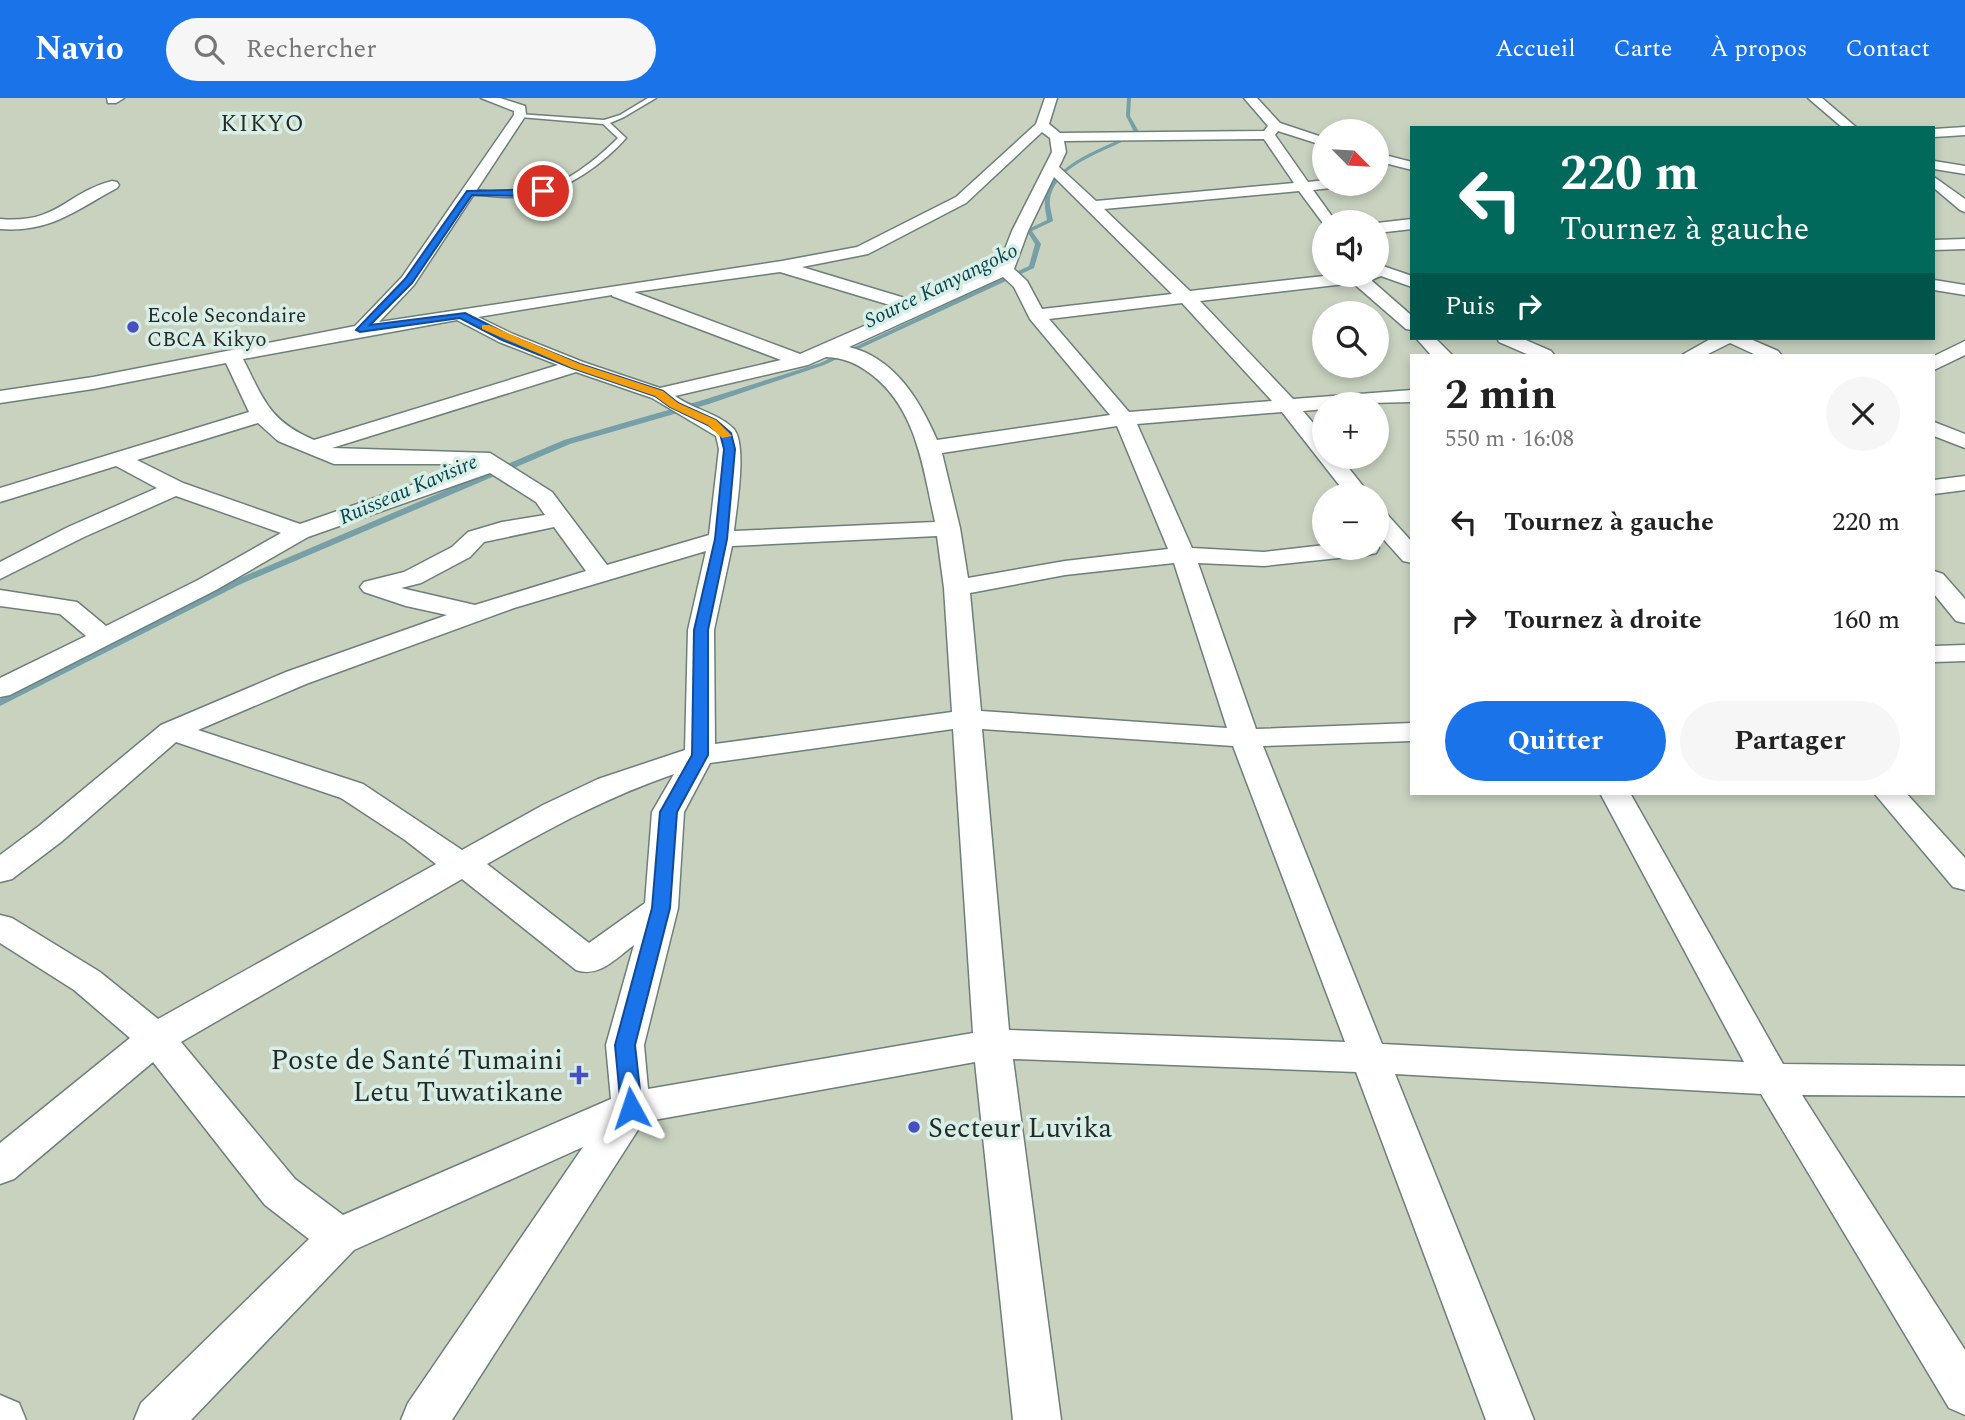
<!DOCTYPE html>
<html lang="fr">
<meta charset="utf-8">
<style>
body{margin:0;font-family:Spectral,serif;background:#f6f6f6;color:#222;height:100vh;display:flex;flex-direction:column;font-size:26px;white-space:nowrap}
*{box-sizing:border-box;margin:0}
p{font-size:23px;color:#767676}
.icon{flex:none;width:38px;height:38px;fill:none;stroke:currentColor;stroke-width:2;stroke-linecap:round;stroke-linejoin:round}
.map{position:relative;flex:1;overflow:hidden}
.drawer{position:absolute;left:1410px;top:256px;width:525px;height:441px;display:flex;flex-direction:column;background:#fff;border-radius:0px;box-shadow:0 4px 10px #0003}
.drawer>*{flex:none}
.hud{position:absolute;left:1410px;top:28px;width:525px;height:214px;border-radius:0px;box-shadow:0 4px 10px #0003;background:#00695c;color:#fff;overflow:hidden}
.needle{width:46px;rotate:114deg}
.controls{position:absolute;left:1312px;top:21px;display:grid;gap:14px}
.controls a{display:grid;place-items:center;width:77px;height:77px;border-radius:50%;background:#fff;box-shadow:0 4px 10px #0003;font-size:35px}
.pin{position:absolute;display:grid;place-items:center;width:60px;height:60px;color:#fff;margin:-30px;border:4px solid #fff;border-radius:50%;box-shadow:0 2px 7px #0007}
.me{position:absolute;width:77px;margin:-38px;rotate:355deg;stroke-linejoin:round;filter:drop-shadow(0 0 5px #0008)}
.turn{display:flex;align-items:center;gap:24px;height:147px;padding:0 35px;font-size:32px}
.turn .icon{width:91px;height:91px;stroke-width:2.5}
.turn b{display:block;font-size:49px;line-height:60px}
.then{display:flex;align-items:center;height:66px;padding:0 35px;background:#0003;gap:14px;font-size:26px}
.round{display:grid;place-items:center;flex:none;width:74px;height:74px;border-radius:37px;background:#f6f6f6}
.summary{display:flex;align-items:center;justify-content:space-between;height:119px;padding:0 35px}
h1{font-size:42px;font-weight:700;line-height:52px}
.cta{display:flex;gap:14px;margin-top:auto;padding:14px 35px}
.cta a{flex:1;height:80px;border-radius:42px;background:#1a73e8;color:#fff;font-size:28px;font-weight:700;line-height:80px;text-align:center}
.cta a+a{background:#f6f6f6;color:#222}
ul{padding:0;list-style:none}
li{display:flex;align-items:center;gap:21px;height:98px;padding:0 35px}
li div{flex:1}
li b{display:block;font-size:26px}
li em{font-style:normal}
header{display:flex;align-items:center;gap:42px;box-sizing:border-box;height:98px;padding:0 35px;background:#1a73e8;color:#fff}
header strong{font-size:33px}
nav{display:flex;gap:38px;margin-inline-start:auto;font-size:24px}
.search{width:490px;height:63px;background:#f6f6f6;display:flex;align-items:center;gap:18px;box-sizing:border-box;padding:0 24px;border-radius:38px;color:#767676;font-size:26px}
.map>svg:first-child{display:block}
</style>
<header>
<strong>Navio</strong>
<div class="search"><svg class="icon" aria-label="search" viewBox="0 0 24 24"><circle cx="10" cy="10" r="6"/><path d="M15 15l6 6"/></svg>Rechercher</div>
<nav><a>Accueil</a><a>Carte</a><a>À propos</a><a>Contact</a></nav>
</header>
<div class="map">
<svg width="1965" height="1322" viewBox="0 0 1965 1322">
<rect width="100%" height="100%" fill="#d9eee6"/>
<path fill="#c8d2bf" fill-rule="evenodd" d="M0 0H1965V1322H0ZM1412 30H1934V240H1412ZM1325 33H1377V86H1325ZM1325 124H1377V177H1325ZM1325 215H1377V268H1325ZM1412 257H1934V695H1412ZM1325 306H1377V359H1325ZM1325 397H1377V450H1325Z"/>
<g fill="none" stroke-linecap="round" stroke-linejoin="round">
<path fill="#769fa7" fill-rule="evenodd" d="M1127 0H1131L1130 18 1139 34C1111 54 1058 62 1050 101 1049 108 1052 116 1053 123L1032 133 1041 146 1034 170 824 267 709 306 570 346 241 486 0 608V601L235 482 564 342 703 302 820 265 1029 168 1035 146 1026 132 1047 122C1046 115 1044 108 1045 101 1055 62 1105 51 1134 34L1126 18Z"/>
<g stroke="#6c7f78" stroke-width="3">
<path id="service" d="M648 0H656L624 19 610 25 626 40C604 65 567 92 534 97 513 101 491 98 469 96L465 94 469 92C491 93 513 97 535 93 565 87 597 61 618 40L603 26 520 19 518 16 604 22 620 17Z"/>
</g>
<g stroke="#6c7f78" stroke-width="3">
<g id="minor">
<path d="M107 0H124L116 5H108Z"/>
<path d="M481 0H500L525 8 526 17 414 187 379 224 782 163 857 149 956 99 1036 26 1045 0H1057L1049 26 1060 35 1264 33 1268 28 1244 0H1257L1280 25 1325 40V48L1278 33 1275 37 1308 84 1325 82V86H1338L1331 90 1313 92 1336 124H1325V128L1299 93 1104 111 1190 193 1333 177H1377V166L1412 178V189L1381 178 1371 182 1412 218V232L1406 231 1353 185 1200 203 1293 301 1412 292V304L1325 306V311L1303 313 1325 339V359H1340L1370 397H1347L1282 314 1137 326 1192 450 1264 454 1325 447V450H1377V447L1379 450 1376 455 1367 457 1264 468 1198 465 1256 631 1412 625V643L1263 648 1382 946 1744 964 1600 695H1630L1783 966 1965 968V998L1802 997 1965 1252V1317L1949 1310 1761 996 1395 976 1534 1322H1486L1356 974 1013 961 1061 1322H1013L975 964 643 1024 452 1322H401L408 1305 583 1049 354 1152 191 1322H134L141 1305 309 1141 265 1107 153 964 14 1081 0 1086V1045L130 940 74 892 0 845V817L12 820 100 874 158 921 436 766 405 742 341 700 176 644 61 744 12 781 0 784V757L39 728 161 627 286 574 447 517 406 508 364 494 360 489 364 484 404 474 452 449 468 434 502 424 545 417 536 404 490 375 308 439 216 492 10 597 0 599V580L86 538 60 516 0 508V492L77 504 106 528 198 482 281 435 176 398 84 439 0 481V464L68 429 157 390 116 368 0 404V390L249 314 226 265 93 291 0 305V293L93 279 355 228 402 179 514 17V13ZM1042 34 1050 40 1052 54 1012 133 998 169 918 204 802 169 868 156 966 105ZM1264 41 1294 85 1096 103 1059 69 1066 54 1064 43ZM1054 79 1172 196 1042 211 1027 183 1014 171 1028 133ZM780 174 903 211 800 256 634 194ZM1003 179 1014 189 1030 221 1110 317 937 342C920 303 895 260 849 249ZM612 197V198L781 262 660 290 583 264 513 236 478 219ZM1182 205 1272 303 1129 314 1049 221ZM457 222 499 244 558 267 314 342C269 323 264 302 243 261ZM826 259C845 260 856 265 871 276 917 311 923 370 935 424L734 433C736 412 748 345 733 330 717 315 693 311 675 298L808 267ZM576 274 652 300 716 338 719 351 709 437 607 467 552 394 490 355 332 350ZM258 325 278 343 334 366H472L300 426 183 385 137 362ZM1117 328 1168 451 1065 463 968 480 960 430 942 355ZM554 429 586 473 475 507 401 490 421 485 470 459 484 444ZM937 438 944 490 952 614 715 646 714 532 732 448ZM706 453 688 532 685 652 598 681 543 707 462 752 363 686 198 632 306 586 514 510ZM1174 465 1227 630 981 613 970 495 1065 477ZM953 631 973 935 648 991 644 947 678 810 684 714 710 665ZM982 631 1233 648 1345 944 1009 932ZM674 676 652 714 645 805 589 845 487 766C550 730 605 700 674 676ZM462 781 576 872C599 880 615 861 634 847L606 947 611 1001 343 1117 295 1081 181 944Z"/>
<path d="M1808 0H1822L1857 30H1843Z"/>
<path d="M1965 29V37L1934 39V31Z"/>
<path d="M1377 55 1412 64V72L1377 63Z"/>
<path d="M1934 63 1965 68V76L1934 71Z"/>
<path d="M1934 79 1965 101V114L1960 112 1934 90Z"/>
<path d="M112 83 117 84 119 87 117 90C76 112 50 135 0 131V121C59 126 65 95 112 83Z"/>
<path d="M1412 121V131L1377 135V125Z"/>
<path d="M1965 141V151L1934 152V142Z"/>
<path d="M1934 182 1965 187V197L1934 192Z"/>
<path d="M1416 240H1435L1452 257H1431Z"/>
<path d="M1497 240H1521L1551 253 1554 257H1529L1499 244Z"/>
<path d="M1712 240H1748L1778 253 1781 257H1756L1730 245 1706 257H1682Z"/>
<path d="M1965 243V257L1934 272V258Z"/>
<path d="M1934 324 1965 336V350L1934 338Z"/>
<path d="M1965 378V392L1934 396V382Z"/>
<path d="M1377 412 1385 414 1412 444V465L1403 463 1377 434Z"/>
<path d="M1934 473 1943 476 1965 501V525L1956 523 1934 496Z"/>
<path d="M1965 547V563L1934 564V548Z"/>
<path d="M1874 695H1906L1965 760V792L1953 789Z"/>
<path d="M0 1297 19 1305 26 1322H0Z"/>
</g>
</g>
<use href="#service" fill="#fff" fill-rule="evenodd"/>
<use href="#minor" fill="#fff" fill-rule="evenodd"/>
</g>
<path fill="#1a73e8" stroke="#114b97" stroke-width="2" d="M546 91V95L529 98 472 97 412 185 370 227 465 215 509 237 580 266 663 293 678 305 716 322 731 335 735 351 727 441 708 532V657L677 714 670 810 635 947 642 1010 639 1016 631 1019 624 1016 621 1010 615 947 652 810 660 714 692 657 694 532 715 441 724 351 720 336 708 327 670 309 655 298 572 270 502 242 460 220 360 234 356 232 405 181 467 93Z"/>
<path fill="#f59e0b" d="M482 227H489L580 266 663 293 678 305 716 322 732 338 722 340 708 327 670 309 655 298 572 270 482 231Z"/>
<g fill="#4650c5" stroke="#d9eee6" stroke-width="2.5">
<circle cx="133" cy="229" r="7"/>
<path d="M575.5 966.5h7v7h7v7h-7v7h-7v-7h-7v-7h7z"/>
<circle cx="914" cy="1029" r="7"/>
</g>
<g text-anchor="middle" stroke-width="7" stroke-linejoin="round" paint-order="stroke">
<g font-size="21" font-style="italic" fill="#03444e" stroke="#d9eee6">
<text transform="translate(941 187) rotate(-26)" y="7">Source Kanyangoko</text>
<text transform="translate(408 391) rotate(-23)" y="7">Ruisseau Kavisire</text>
</g>
<g font-size="21" fill="#232b28" stroke="#d9eee6" text-anchor="start">
<text x="147" y="224">Ecole Secondaire<tspan x="147" dy="24">CBCA Kikyo</tspan></text>
</g>
<g font-size="23" letter-spacing="2" fill="#232b28" stroke="#d9eee6">
<text x="263" y="33">KIKYO</text>
</g>
<g font-size="28" fill="#232b28" stroke="#d9eee6" text-anchor="end">
<text x="563" y="971">Poste de Santé Tumaini<tspan x="563" dy="32">Letu Tuwatikane</tspan></text>
<text x="928" y="1039" text-anchor="start">Secteur Luvika</text>
</g>
</g>
</svg>
<div class="controls">
<a><svg class="needle" viewBox="-14 -14 28 28"><path d="M0-13l5 13h-10z" fill="#e53935"/><path d="M0 13l5-13h-10z" fill="#767676"/></svg></a>
<a><svg class="icon" aria-label="sound" viewBox="0 0 24 24"><path d="M4 9h4l5-4v14l-5-4H4zM17 9q2 3 0 6"/></svg></a>
<a><svg class="icon" aria-label="search" viewBox="0 0 24 24"><circle cx="10" cy="10" r="6"/><path d="M15 15l6 6"/></svg></a>
<a>+</a>
<a>−</a>
</div>
<div class="pin" style="left:543px;top:93px;background:#d93025"><svg class="icon" aria-label="arrive" viewBox="0 0 24 24"><path d="M6 21V4h12l-3 4 3 4H6"/></svg></div>
<svg class="me" style="left:631px;top:1010px" viewBox="-20 -20 40 40"><path d="M0-17L14 15 0 8-14 15z" fill="#1a73e8" stroke="#fff" stroke-width="4"/></svg>
<div class="hud">
<div class="turn"><svg class="icon" aria-label="left" viewBox="0 0 24 24"><path d="M17 20v-9H6M10 6l-5 5 5 5"/></svg><div><b>220 m</b>Tournez à gauche</div></div>
<div class="then">Puis<svg class="icon" aria-label="right" viewBox="0 0 24 24"><path d="M7 20v-9h11M14 6l5 5-5 5"/></svg></div>
</div>
<section class="drawer">
<div class="summary"><div><h1>2 min</h1><p>550 m · 16:08</p></div><a class="round"><svg class="icon" aria-label="close" viewBox="0 0 24 24"><path d="M6 6l12 12M18 6L6 18"/></svg></a></div>
<ul>
<li><svg class="icon" aria-label="left" viewBox="0 0 24 24"><path d="M17 20v-9H6M10 6l-5 5 5 5"/></svg><div><b>Tournez à gauche</b></div><em>220 m</em></li>
<li><svg class="icon" aria-label="right" viewBox="0 0 24 24"><path d="M7 20v-9h11M14 6l5 5-5 5"/></svg><div><b>Tournez à droite</b></div><em>160 m</em></li>
</ul>
<div class="cta"><a>Quitter</a><a>Partager</a></div>
</section>
</div>
